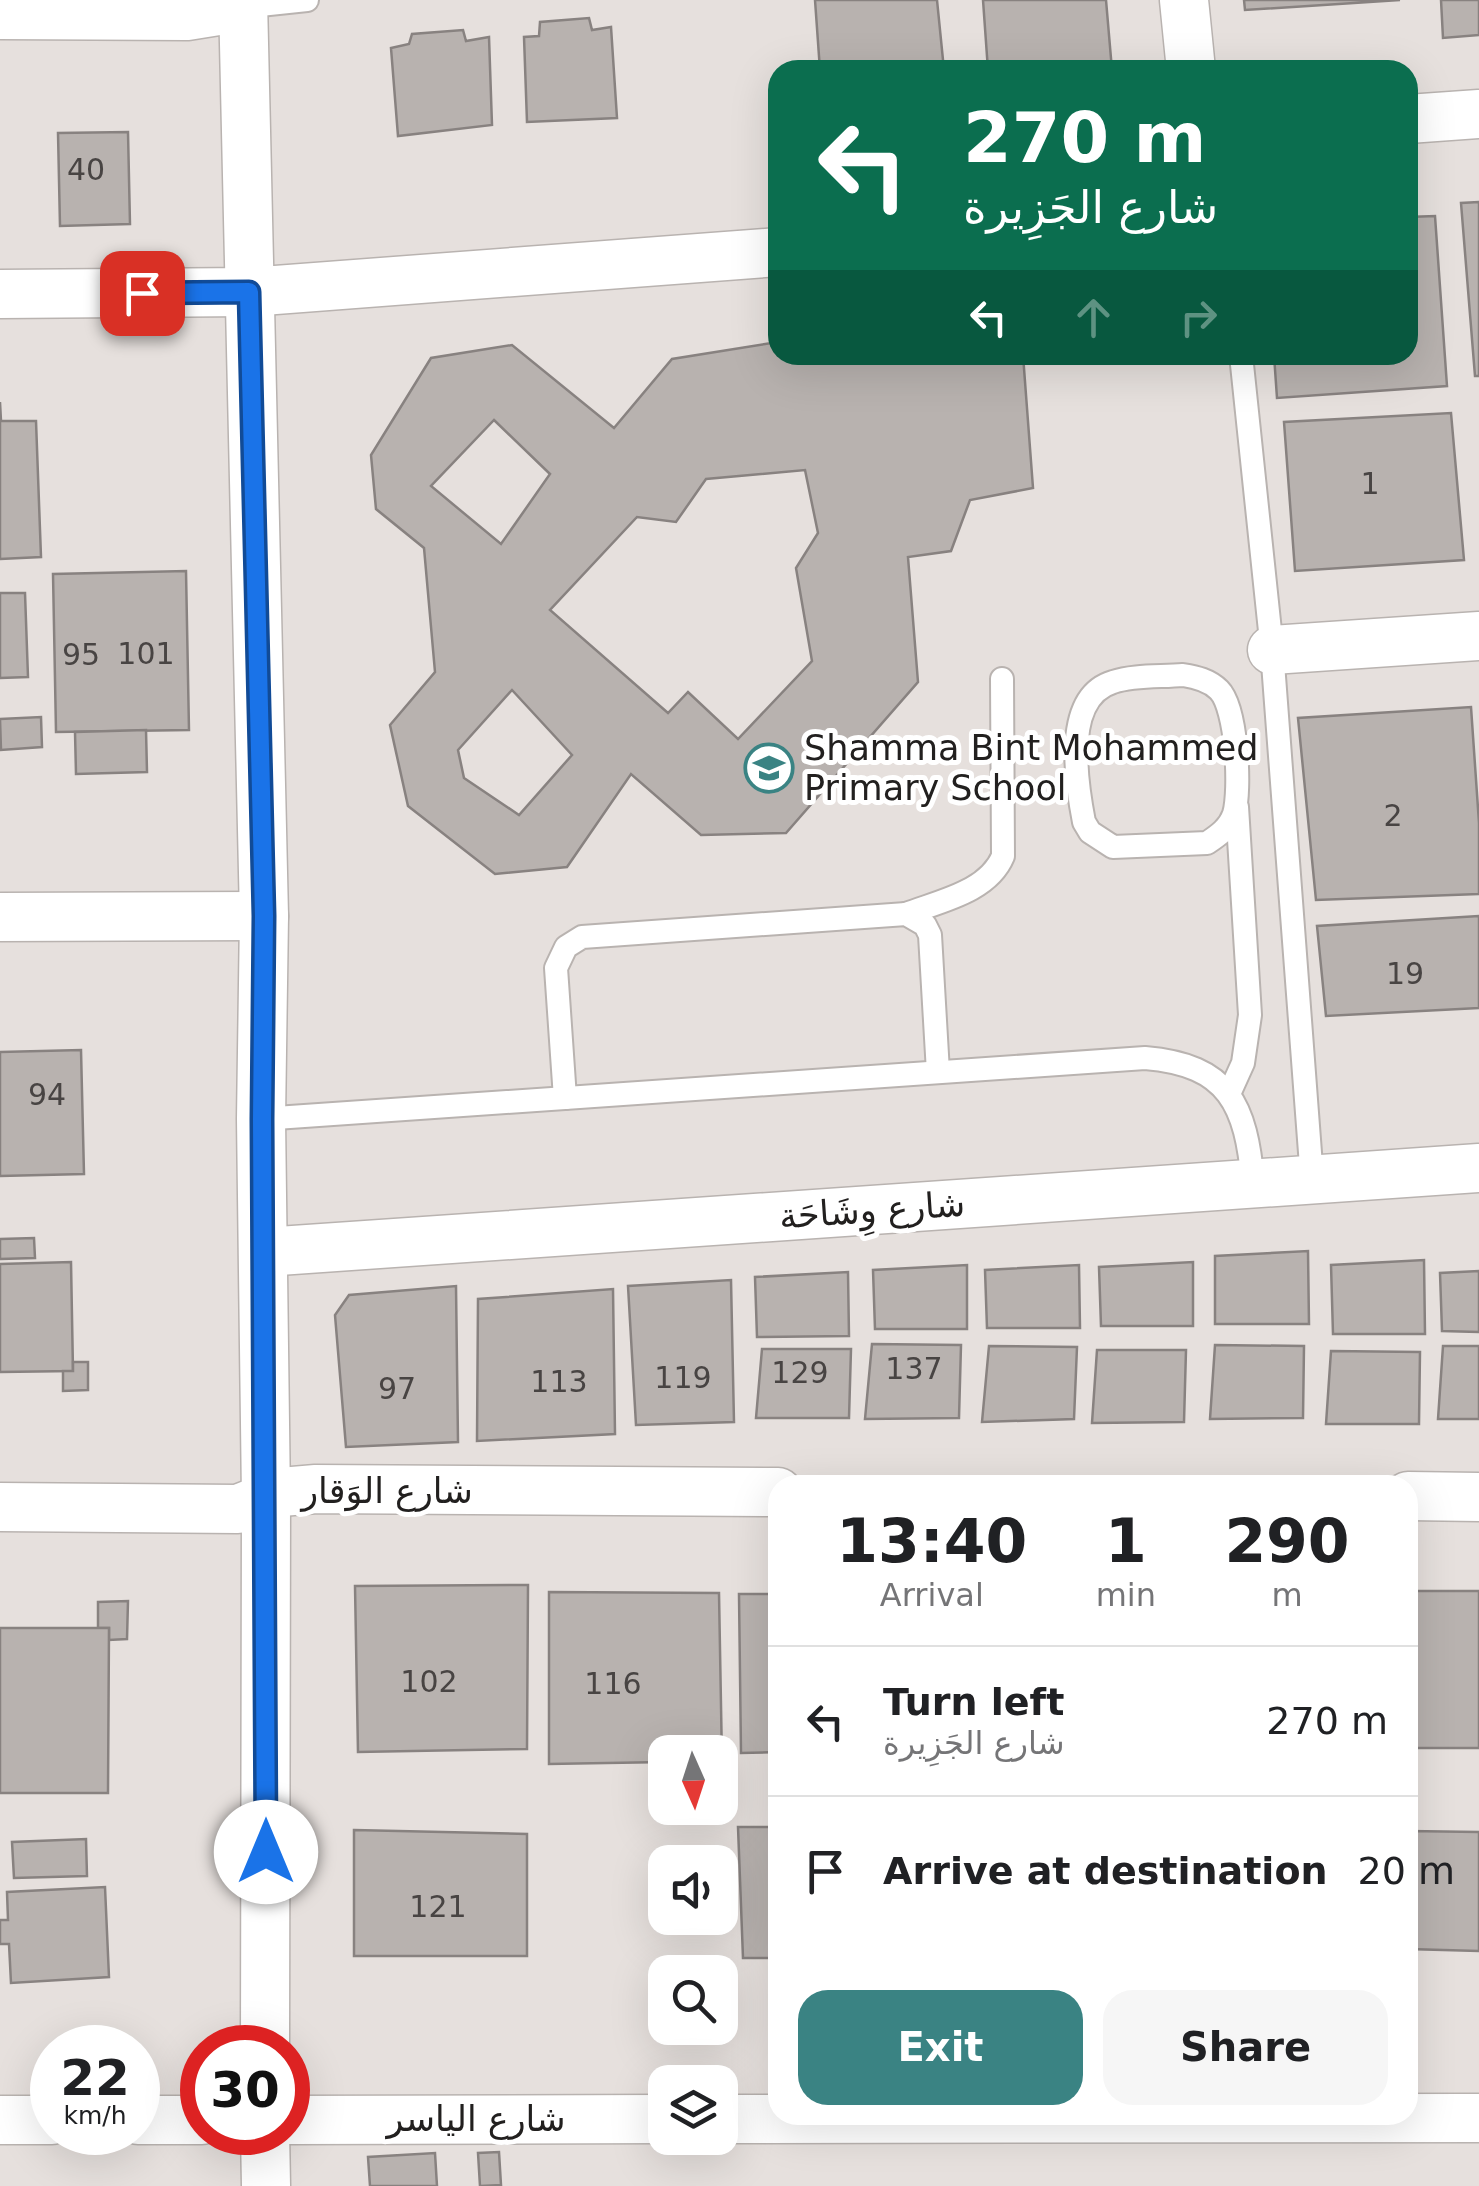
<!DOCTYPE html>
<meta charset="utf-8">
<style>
body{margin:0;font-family:"DejaVu Sans",Vazirmatn,sans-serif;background:#f6f6f6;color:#202124;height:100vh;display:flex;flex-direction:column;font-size:38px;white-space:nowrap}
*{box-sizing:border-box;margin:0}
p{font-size:32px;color:#757577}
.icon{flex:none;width:55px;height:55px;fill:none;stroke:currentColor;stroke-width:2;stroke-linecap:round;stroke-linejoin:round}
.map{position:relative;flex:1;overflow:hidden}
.drawer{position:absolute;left:768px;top:1475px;width:650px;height:650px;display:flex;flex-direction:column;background:#fff;border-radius:30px;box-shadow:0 10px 40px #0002}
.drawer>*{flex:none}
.top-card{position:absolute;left:768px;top:60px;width:650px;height:305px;border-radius:30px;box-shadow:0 10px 40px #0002;background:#0b6e4f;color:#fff;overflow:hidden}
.needle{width:65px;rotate:177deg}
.controls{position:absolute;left:648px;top:1735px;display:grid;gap:20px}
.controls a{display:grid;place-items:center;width:90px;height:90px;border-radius:20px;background:#fff;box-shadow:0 10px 40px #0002;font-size:50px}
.speed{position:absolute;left:30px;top:2025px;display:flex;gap:20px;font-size:50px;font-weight:700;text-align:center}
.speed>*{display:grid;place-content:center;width:130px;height:130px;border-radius:50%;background:#fff;box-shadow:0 10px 40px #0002;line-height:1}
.speed small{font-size:25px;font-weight:400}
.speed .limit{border:15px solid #d22;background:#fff;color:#111}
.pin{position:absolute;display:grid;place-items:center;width:85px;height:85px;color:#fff;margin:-42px;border-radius:20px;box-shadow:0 5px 15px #0006}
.me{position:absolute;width:110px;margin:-55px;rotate:0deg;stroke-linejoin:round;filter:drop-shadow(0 0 8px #0008)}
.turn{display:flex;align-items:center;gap:35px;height:210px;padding:0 30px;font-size:45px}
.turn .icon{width:130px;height:130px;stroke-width:2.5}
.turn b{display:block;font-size:70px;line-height:85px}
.lanes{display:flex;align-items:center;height:95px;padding:0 30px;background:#0003;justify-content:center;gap:50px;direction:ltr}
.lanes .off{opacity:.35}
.eta{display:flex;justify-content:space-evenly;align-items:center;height:170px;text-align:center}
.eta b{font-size:60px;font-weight:600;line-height:70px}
.primary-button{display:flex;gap:20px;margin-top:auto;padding:20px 30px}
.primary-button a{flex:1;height:115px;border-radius:30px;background:#3a8383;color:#fff;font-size:40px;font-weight:600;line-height:115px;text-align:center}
.primary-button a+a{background:#f6f6f6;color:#202124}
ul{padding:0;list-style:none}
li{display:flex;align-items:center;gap:30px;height:150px;padding:0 30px;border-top:2px solid #e0e0e0}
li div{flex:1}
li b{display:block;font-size:38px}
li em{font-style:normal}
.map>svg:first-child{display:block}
</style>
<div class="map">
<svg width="1479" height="2186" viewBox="0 0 1479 2186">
<rect width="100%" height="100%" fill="#e6e0dd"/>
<g fill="#b8b2af" stroke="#888280" stroke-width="2.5" fill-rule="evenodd">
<path d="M815 0H937L944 70H820Z"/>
<path d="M983 0H1106L1112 70H988Z"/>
<path d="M1244 0H1400L1245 10Z"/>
<path d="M1441 0H1479V35L1443 38Z"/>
<path d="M589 18 592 30 611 27 617 118 527 122 524 37 539 36 540 22Z"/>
<path d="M463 30 466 41 489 37 492 125 398 136 391 48 409 44 412 34Z"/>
<path d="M128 132 130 224 60 226 58 133Z"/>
<path d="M1479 202V376H1475L1461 203Z"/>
<path d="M1435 216 1447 386 1277 398 1274 355H1408V217Z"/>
<path d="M778 342V355H1023L1033 488 970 500 951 551 908 557 918 682 786 833 701 835 631 774 567 867 495 874 408 806 390 725 435 672 424 548 376 509 371 455 431 358 512 345 614 428 672 359ZM494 420 550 474 501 544 431 486ZM805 470 818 533 796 568 812 661 738 739 688 692 668 713 550 610 637 517 676 522 706 479ZM512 690 572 755 519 815 464 778 458 750Z"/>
<path d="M0 402 1 421H36L41 557 0 559Z"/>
<path d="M1451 413 1464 560 1295 571 1284 422Z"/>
<path d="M186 571 189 730 56 732 53 574Z"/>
<path d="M0 593H25L28 677 0 678Z"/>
<path d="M1471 707 1479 823V894L1316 900 1298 718Z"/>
<path d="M41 717 42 747 1 750 0 719Z"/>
<path d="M146 730 147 772 76 774 75 732Z"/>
<path d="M1479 916V1008L1326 1016 1317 926Z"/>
<path d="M81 1050 84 1174 0 1176V1052Z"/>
<path d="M34 1238 35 1258 0 1259V1239Z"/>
<path d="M1308 1251 1309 1324H1215V1256Z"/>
<path d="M1424 1260 1425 1334H1333L1331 1265Z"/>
<path d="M71 1262 73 1371 0 1372V1264Z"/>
<path d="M1193 1262V1326H1101L1099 1267Z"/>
<path d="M967 1265V1329H875L873 1270Z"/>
<path d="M1079 1265 1080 1328H987L985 1270Z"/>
<path d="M1479 1271V1332L1442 1331 1440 1273Z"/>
<path d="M848 1272 849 1336 757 1337 755 1277Z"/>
<path d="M731 1280 734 1422 636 1425 628 1286Z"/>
<path d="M456 1286 458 1442 346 1447 335 1315 349 1295Z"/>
<path d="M613 1289 615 1434 477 1441 478 1299Z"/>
<path d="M872 1344 961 1345 959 1418 865 1419Z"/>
<path d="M1215 1345 1304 1346 1303 1418 1210 1419Z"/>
<path d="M989 1346 1077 1347 1074 1419 982 1422Z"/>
<path d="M1443 1346H1479V1419H1438Z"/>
<path d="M762 1349H851L849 1418H756Z"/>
<path d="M1097 1350H1186L1184 1422 1092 1423Z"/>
<path d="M1331 1351 1420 1352 1419 1424H1326Z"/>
<path d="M73 1362H88V1390L63 1391V1371H73Z"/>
<path d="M528 1585 527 1749 358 1752 355 1586Z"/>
<rect x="1408" y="1591" width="71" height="157"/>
<path d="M549 1592 719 1593 722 1761 720 1752H665V1762L549 1764Z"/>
<path d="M739 1594H778V1752L741 1753Z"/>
<path d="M128 1601 127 1639 109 1640V1628H98V1602Z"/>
<path d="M0 1628H109L108 1793H0Z"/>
<path d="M738 1827H778V1958H743Z"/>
<path d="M354 1830 527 1834V1956H354Z"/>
<path d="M1408 1831 1479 1832V1951L1408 1949Z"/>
<path d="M86 1839 87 1876 14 1878 12 1842Z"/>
<path d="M105 1887 109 1977 11 1983 9 1944H0V1920H8L7 1892Z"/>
<path d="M499 2152 501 2185 480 2186 478 2153Z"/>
<path d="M435 2153 437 2186H370L368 2157Z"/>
</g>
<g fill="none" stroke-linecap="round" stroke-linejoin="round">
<g stroke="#b9b3b0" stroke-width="26">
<g id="service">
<path d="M243 7 307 0"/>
<path d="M1241 355 1272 650 1312 1179"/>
<path d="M1183 675C1196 677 1209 680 1219 690 1237 708 1241 790 1234 814 1229 828 1219 835 1207 843L1113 847 1090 832 1084 822C1076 781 1063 697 1113 682 1134 675 1160 677 1183 675Z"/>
<path d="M906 914C940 901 988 892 1003 856L1002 679"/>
<path d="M1229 1094 1243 1063 1250 1015 1237 807"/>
<path d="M565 1098 556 968 566 947 582 937 906 914 925 925 930 935 938 1072"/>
<path d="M261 1119 1145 1058C1229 1065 1246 1105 1253 1183"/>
</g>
</g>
<g stroke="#b9b3b0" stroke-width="51">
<g id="minor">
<path d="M243 0 264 916 261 1119 266 1499 265 2048"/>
<path d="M1184 0 1191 70"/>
<path d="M0 15 187 16 243 7"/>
<path d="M1408 119 1479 114"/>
<path d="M0 294 249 292 778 252"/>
<path d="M1272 650 1479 636"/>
<path d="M0 917 264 916"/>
<path d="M264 1252 1479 1168"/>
<path d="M1408 1496 1479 1497"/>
<path d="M0 1507 238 1509 281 1492 316 1489 778 1492"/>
<path d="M720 2119 1479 2118"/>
<path d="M0 2120H52"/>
<path d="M138 2120H202"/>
<path d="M288 2120 665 2119"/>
<path d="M265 2132 266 2186"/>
</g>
</g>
<use href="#service" stroke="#fff" stroke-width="22"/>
<use href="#minor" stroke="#fff" stroke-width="48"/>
</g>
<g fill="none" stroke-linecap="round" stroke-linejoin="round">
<g stroke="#114b97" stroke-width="25">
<path id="route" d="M142 293 249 292 264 916 262 1119 266 1852"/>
</g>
<use href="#route" stroke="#1a73e8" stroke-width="18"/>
</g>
<defs>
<g id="school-ring" transform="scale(2.5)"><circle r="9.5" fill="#fff" stroke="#3a8383" stroke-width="1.5"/><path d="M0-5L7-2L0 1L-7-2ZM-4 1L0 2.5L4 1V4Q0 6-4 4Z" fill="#3a8383"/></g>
</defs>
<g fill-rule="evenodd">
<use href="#school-ring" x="769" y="768"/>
</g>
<g text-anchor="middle" stroke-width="10" stroke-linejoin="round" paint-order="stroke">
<g font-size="30" fill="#484443">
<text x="86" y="180">40</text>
<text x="1370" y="494">1</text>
<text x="146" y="664">101</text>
<text x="81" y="665">95</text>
<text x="1393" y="826">2</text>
<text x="1405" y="984">19</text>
<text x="47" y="1105">94</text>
<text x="914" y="1379">137</text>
<text x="800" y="1383">129</text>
<text x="683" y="1388">119</text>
<text x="559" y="1392">113</text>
<text x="397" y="1399">97</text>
<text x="429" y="1692">102</text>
<text x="613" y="1694">116</text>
<text x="438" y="1917">121</text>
</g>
<g font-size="35" fill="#22201f" stroke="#fff" text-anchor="start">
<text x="804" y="760">Shamma Bint Mohammed<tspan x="804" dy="40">Primary School</tspan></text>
</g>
<g font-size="35" fill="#22201f" stroke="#fff">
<text transform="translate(872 1210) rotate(-4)" y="12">شارع وِشَاحَة</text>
<text x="387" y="1503">شارع الوَقار</text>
<text x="476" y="2131">شارع الياسر</text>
</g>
</g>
</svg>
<div class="controls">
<a><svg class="needle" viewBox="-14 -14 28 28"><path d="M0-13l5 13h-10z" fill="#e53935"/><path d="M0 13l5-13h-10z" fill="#757577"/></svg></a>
<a><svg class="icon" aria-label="sound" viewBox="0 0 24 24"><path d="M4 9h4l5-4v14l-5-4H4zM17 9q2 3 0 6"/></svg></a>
<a><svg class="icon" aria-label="search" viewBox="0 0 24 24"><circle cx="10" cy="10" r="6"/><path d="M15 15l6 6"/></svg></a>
<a><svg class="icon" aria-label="layers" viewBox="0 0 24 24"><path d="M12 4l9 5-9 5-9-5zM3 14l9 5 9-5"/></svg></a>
</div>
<div class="speed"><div>22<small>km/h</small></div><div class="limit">30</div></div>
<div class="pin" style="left:142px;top:293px;background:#d93025"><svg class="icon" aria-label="arrive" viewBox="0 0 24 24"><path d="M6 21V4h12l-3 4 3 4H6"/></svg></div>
<svg class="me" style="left:266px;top:1852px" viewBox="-20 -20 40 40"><circle r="19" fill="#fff"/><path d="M0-13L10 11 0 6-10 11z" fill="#1a73e8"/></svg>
<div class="top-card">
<div class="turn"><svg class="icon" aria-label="left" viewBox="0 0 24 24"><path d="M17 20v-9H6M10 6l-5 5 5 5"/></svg><div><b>270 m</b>شارع الجَزِيرة</div></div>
<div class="lanes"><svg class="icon" aria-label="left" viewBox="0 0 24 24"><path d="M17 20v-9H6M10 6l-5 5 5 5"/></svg><svg class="icon off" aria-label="ahead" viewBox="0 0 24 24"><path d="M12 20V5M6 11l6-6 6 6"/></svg><svg class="icon off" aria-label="right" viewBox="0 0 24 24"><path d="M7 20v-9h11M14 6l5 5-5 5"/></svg></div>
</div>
<section class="drawer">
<div class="eta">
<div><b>13:40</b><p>Arrival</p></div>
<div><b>1</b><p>min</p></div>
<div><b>290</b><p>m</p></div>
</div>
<ul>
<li><svg class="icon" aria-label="left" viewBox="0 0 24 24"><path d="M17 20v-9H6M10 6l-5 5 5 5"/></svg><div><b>Turn left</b><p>شارع الجَزِيرة</p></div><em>270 m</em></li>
<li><svg class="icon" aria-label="arrive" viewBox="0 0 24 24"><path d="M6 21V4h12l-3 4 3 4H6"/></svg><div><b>Arrive at destination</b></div><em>20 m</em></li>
</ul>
<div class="primary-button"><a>Exit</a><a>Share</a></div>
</section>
</div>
